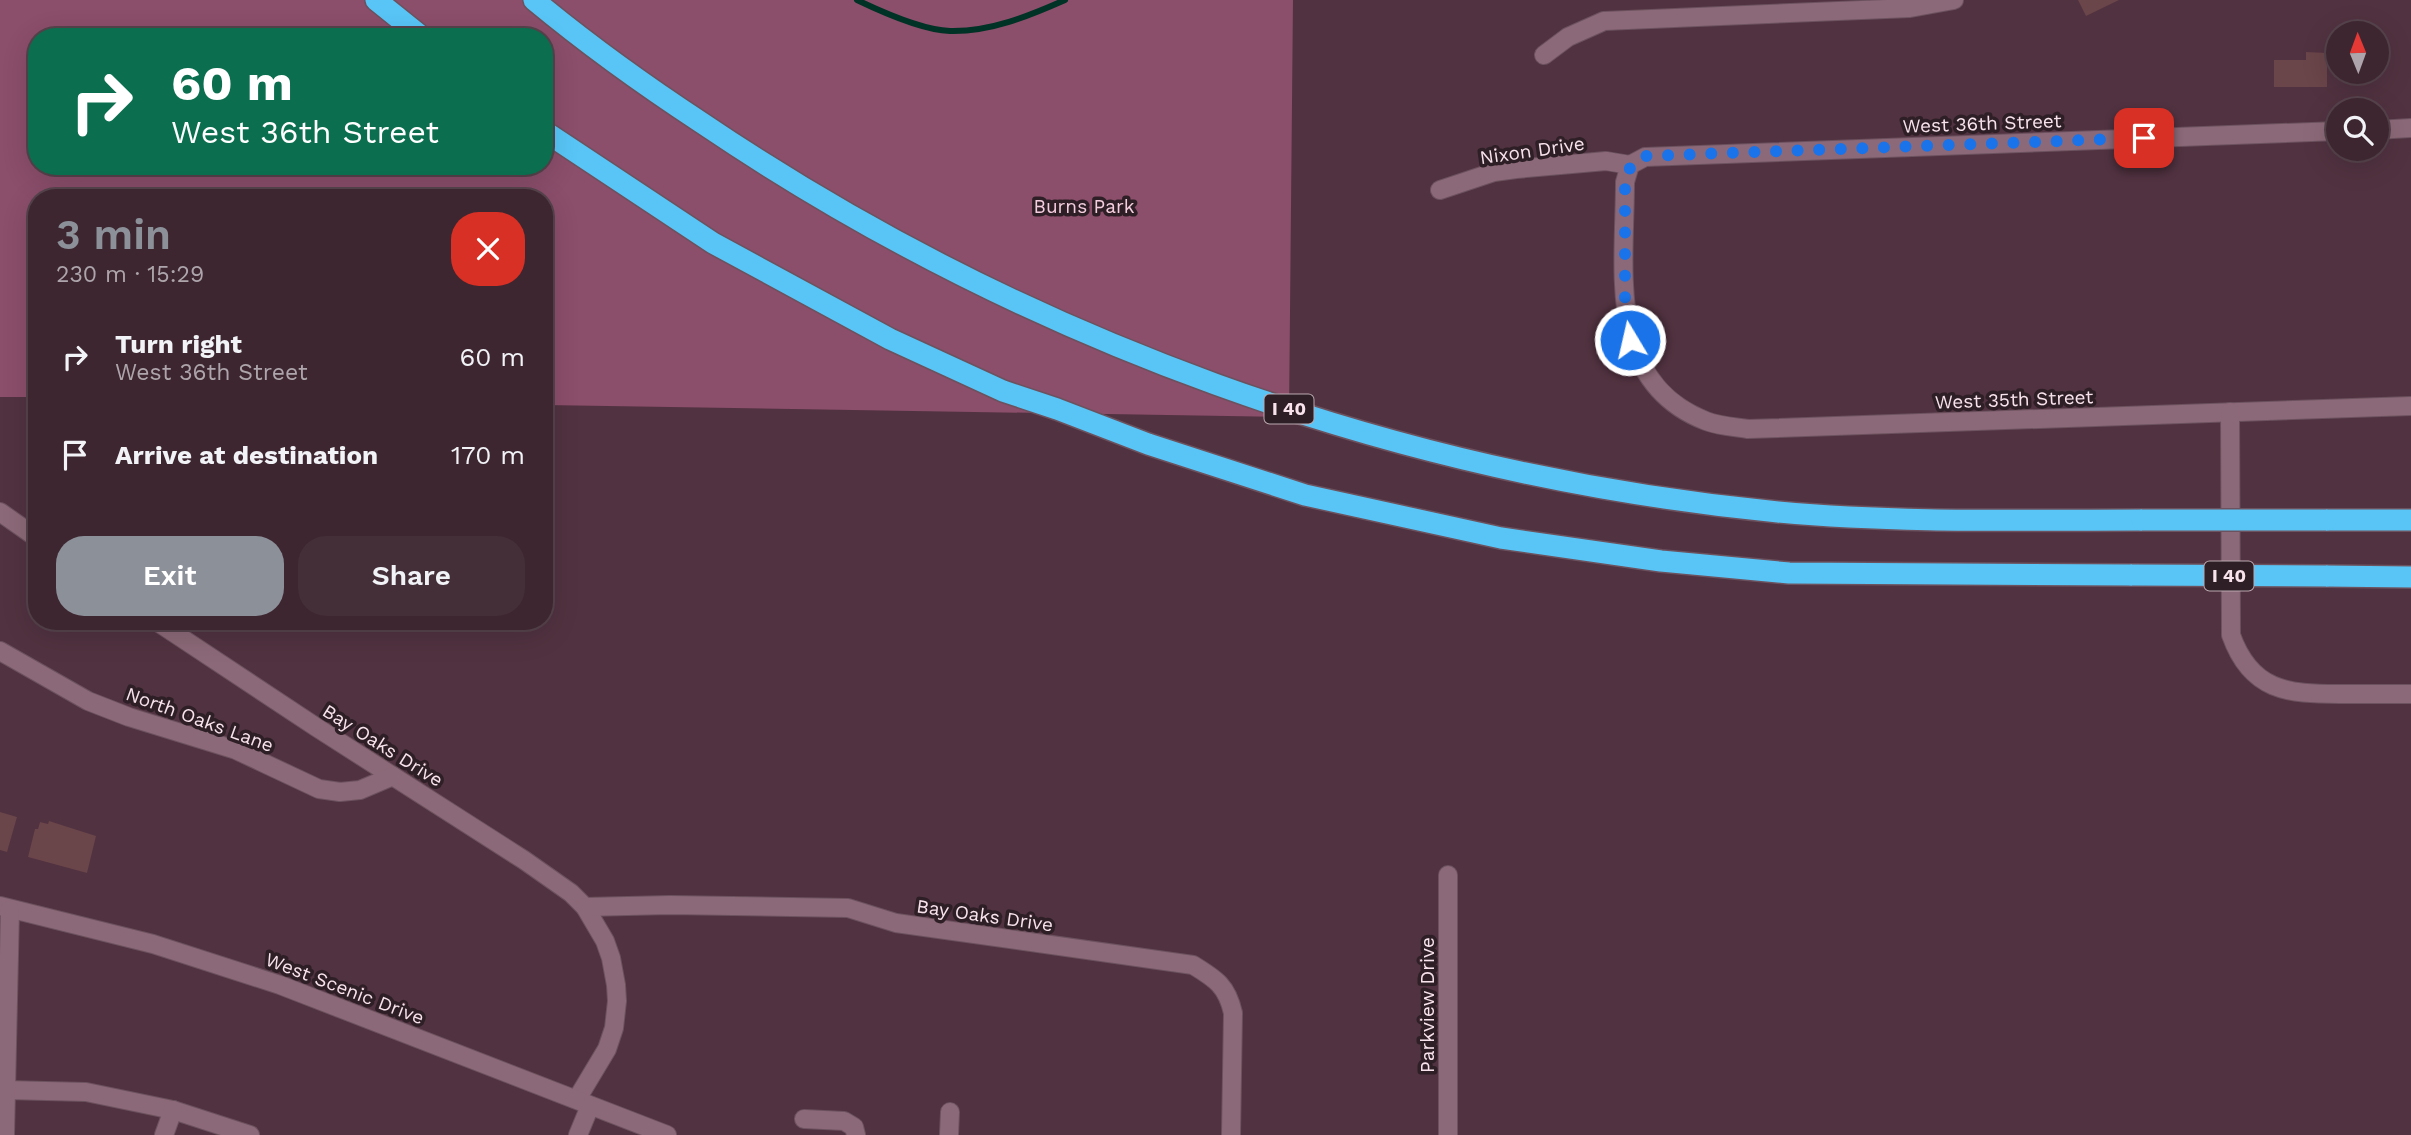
<!DOCTYPE html>
<meta charset="utf-8">
<style>
body{margin:0;font-family:"Work Sans",sans-serif;background:#442e38;color:#f1f3f6;height:100vh;display:flex;flex-direction:column;font-size:26px;white-space:nowrap}
*{box-sizing:border-box;margin:0}
p{font-size:23px;color:#ada5ab}
.icon{flex:none;width:38px;height:38px;fill:none;stroke:currentColor;stroke-width:2;stroke-linecap:round;stroke-linejoin:round}
.map{position:relative;flex:1;overflow:hidden}
.sheet{position:absolute;left:28px;top:189px;width:525px;height:441px;display:flex;flex-direction:column;background:#3d2630;border-radius:28px;box-shadow:0 7px 28px #0002,0 0 0 2px #56434c}
.sheet>*{flex:none}
.hud{position:absolute;left:28px;top:28px;width:525px;height:147px;border-radius:28px;box-shadow:0 7px 28px #0002,0 0 0 2px #56434c;background:#0b6e4f;color:#fff;overflow:hidden}
.needle{width:46px;rotate:359deg}
.fabs{position:absolute;left:2326px;top:21px;display:grid;gap:14px}
.fabs a{display:grid;place-items:center;width:63px;height:63px;border-radius:50%;background:#3d2630;box-shadow:0 7px 28px #0002,0 0 0 2px #56434c;font-size:35px}
.pin{position:absolute;display:grid;place-items:center;width:60px;height:60px;color:#fff;margin:-30px;border-radius:14px;box-shadow:0 4px 10px #0006}
.me{position:absolute;width:77px;margin:-38px;rotate:351deg;stroke-linejoin:round;filter:drop-shadow(0 0 5px #0008)}
.turn{display:flex;align-items:center;gap:24px;height:147px;padding:0 28px;font-size:32px}
.turn .icon{width:91px;height:91px;stroke-width:2.5}
.turn b{display:block;font-size:49px;line-height:60px}
.round{display:grid;place-items:center;flex:none;width:74px;height:74px;border-radius:28px;background:#442e38}
.overview{display:flex;align-items:center;justify-content:space-between;height:119px;padding:0 28px}
h1{font-size:42px;font-weight:600;line-height:52px;color:#8c9099}
.primary-button{display:flex;gap:14px;margin-top:auto;padding:14px 28px}
.primary-button a{flex:1;height:80px;border-radius:28px;background:#8c9099;color:#fff;font-size:28px;font-weight:600;line-height:80px;text-align:center}
.primary-button a+a{background:#442e38;color:#f1f3f6}
ul{padding:0;list-style:none}
li{display:flex;align-items:center;gap:21px;height:98px;padding:0 28px}
li div{flex:1}
li b{display:block;font-size:26px}
li em{font-style:normal}
.map>svg:first-child{display:block}
</style>
<div class="map">
<svg width="2411" height="1135" viewBox="0 0 2411 1135">
<rect width="100%" height="100%" fill="#513240"/>
<path fill="#8b4e6b" fill-rule="evenodd" d="M0 0H1293L1289 417 544 405V198H37V397H0ZM37 37H544V166H37Z"/>
<g fill="none" stroke-linecap="round" stroke-linejoin="round">
<path stroke="#003225" stroke-width="6" d="M857 0C882 12 922 30 950 31 990 32 1029 16 1065 0"/>
</g>
<g fill="#6a454a">
<path d="M2078 0H2119L2086 16Z"/>
<path d="M2306 52 2327 53V87H2274V60H2306Z"/>
<path d="M0 812 17 817 7 852 0 850Z"/>
<path d="M49 821 96 836 87 873 28 857 35 829H38L40 822 48 824Z"/>
</g>
<g fill="none" stroke-linecap="round" stroke-linejoin="round">
<g stroke="#6c525e" stroke-width="20">
<g id="minor">
<path d="M1544 55 1568 37 1604 21 1910 8 1954 0"/>
<path d="M2376 130 2411 128"/>
<path d="M1630 165 1625 182C1625 269 1605 382 1706 421 1719 426 1735 427 1748 429L2411 406"/>
<path d="M1630 165 1645 157 2338 131"/>
<path d="M1440 190 1494 172 1516 169 1606 161 1630 165"/>
<path d="M2230 412 2231 635C2251 691 2287 694 2340 694 2364 694 2387 694 2411 694"/>
<path d="M0 512 37 538"/>
<path d="M156 621 316 727 524 860 571 893 585 907 605 941 611 958 616 985 617 1001 614 1028 607 1049 577 1099"/>
<path d="M0 651 88 701 129 717 236 750 319 789 340 792 360 790 393 776"/>
<path d="M1448 875V1135"/>
<path d="M0 906 153 944 280 985 667 1135"/>
<path d="M585 907 670 905 848 908 896 923 1193 965C1216 979 1227 986 1233 1013L1231 1135"/>
<path d="M6 1090 86 1092 173 1110 250 1135"/>
<path d="M804 1119 844 1121 854 1127 856 1135"/>
<path d="M5 1135 10 909"/>
<path d="M164 1135 173 1110"/>
<path d="M578 1135 590 1106"/>
<path d="M949 1135 950 1112"/>
</g>
</g>
<g stroke="#6c525e" stroke-width="24">
<g id="highway">
<path d="M376 0 422 37"/>
<path d="M534 0C587 44 644 85 702 123 1020 338 1395 475 1778 512 1899 523 2021 520 2142 520"/>
<path d="M544 131 713 243 890 339 1003 391 1057 409 1148 444 1305 495 1501 538 1661 561 1789 573 2132 575"/>
<path d="M2326 520H2411"/>
<path d="M2326 576 2411 577"/>
</g>
</g>
<use href="#minor" stroke="#8c6978" stroke-width="18"/>
<use href="#highway" stroke="#58c5f6" stroke-width="21"/>
<g stroke="#6c525e" stroke-width="24" stroke-linecap="butt">
<g id="highway-bridge">
<path d="M2142 520H2326"/>
<path d="M2132 575 2326 576"/>
</g>
</g>
<use href="#highway-bridge" stroke="#58c5f6" stroke-width="21"/>
</g>
<g fill="none" stroke-linecap="round" stroke-linejoin="round">
<path stroke="#1a73e8" stroke-width="12" stroke-dasharray="0 21.6" d="M1630 340 1625 314V182C1629 168 1631 162 1645 156L2144 138"/>
</g>
<g text-anchor="middle" stroke-width="7" stroke-linejoin="round" paint-order="stroke">
<g fill="#2d1f25" stroke="#bba8b0" stroke-width="2">
<rect x="1264.5" y="394.5" width="49" height="29" rx="5"/>
<rect x="2204.5" y="561.5" width="49" height="29" rx="5"/>
</g>
<g font-size="18" font-weight="bold" fill="#f8e3ec">
<text x="1289" y="415">I 40</text>
<text x="2229" y="582">I 40</text>
</g>
<g font-size="19" fill="#f8e3ec" stroke="#2d1f25">
<text transform="translate(1982 123) rotate(-2)" y="7">West 36th Street</text>
<text transform="translate(1532 150) rotate(-8)" y="7">Nixon Drive</text>
<text transform="translate(2014 399) rotate(-2)" y="7">West 35th Street</text>
<text transform="translate(200 719) rotate(20)" y="7">North Oaks Lane</text>
<text transform="translate(383 745) rotate(32)" y="7">Bay Oaks Drive</text>
<text transform="translate(985 915) rotate(8)" y="7">Bay Oaks Drive</text>
<text transform="translate(345 988) rotate(21)" y="7">West Scenic Drive</text>
<text transform="translate(1427 1005) rotate(-90)" y="7">Parkview Drive</text>
</g>
<g font-size="19" fill="#f5cedf" stroke="#2d1f25">
<text x="1084" y="213">Burns Park</text>
</g>
</g>
</svg>
<div class="fabs">
<a><svg class="needle" viewBox="-14 -14 28 28"><path d="M0-13l5 13h-10z" fill="#e53935"/><path d="M0 13l5-13h-10z" fill="#ada5ab"/></svg></a>
<a><svg class="icon" aria-label="search" viewBox="0 0 24 24"><circle cx="10" cy="10" r="6"/><path d="M15 15l6 6"/></svg></a>
</div>
<div class="pin" style="left:2144px;top:138px;background:#d93025"><svg class="icon" aria-label="arrive" viewBox="0 0 24 24"><path d="M6 21V4h12l-3 4 3 4H6"/></svg></div>
<svg class="me" style="left:1630px;top:340px" viewBox="-20 -20 40 40"><circle r="17" fill="#1a73e8" stroke="#fff" stroke-width="3"/><path d="M0-11L8 9 0 5-8 9z" fill="#fff"/></svg>
<div class="hud">
<div class="turn"><svg class="icon" aria-label="right" viewBox="0 0 24 24"><path d="M7 20v-9h11M14 6l5 5-5 5"/></svg><div><b>60 m</b>West 36th Street</div></div>
</div>
<section class="sheet">
<div class="overview"><div><h1>3 min</h1><p>230 m · 15:29</p></div><a class="round" style="background:#d93025;color:#fff"><svg class="icon" aria-label="close" viewBox="0 0 24 24"><path d="M6 6l12 12M18 6L6 18"/></svg></a></div>
<ul>
<li><svg class="icon" aria-label="right" viewBox="0 0 24 24"><path d="M7 20v-9h11M14 6l5 5-5 5"/></svg><div><b>Turn right</b><p>West 36th Street</p></div><em>60 m</em></li>
<li><svg class="icon" aria-label="arrive" viewBox="0 0 24 24"><path d="M6 21V4h12l-3 4 3 4H6"/></svg><div><b>Arrive at destination</b></div><em>170 m</em></li>
</ul>
<div class="primary-button"><a>Exit</a><a>Share</a></div>
</section>
</div>
